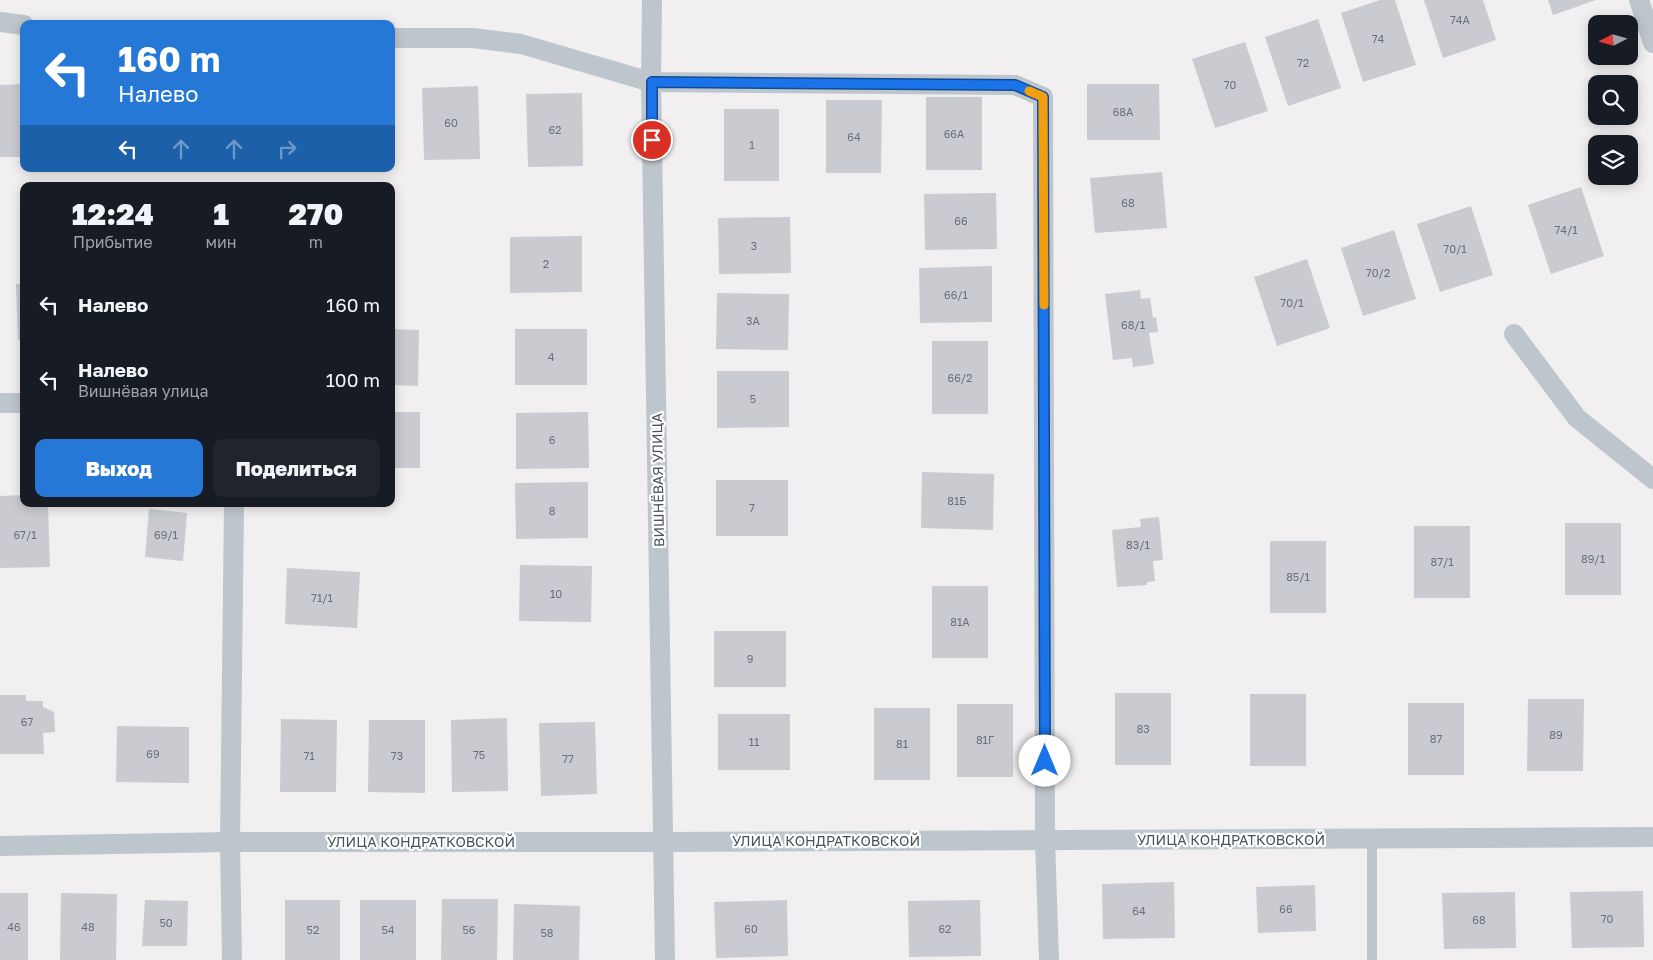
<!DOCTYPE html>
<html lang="ru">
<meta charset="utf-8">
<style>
body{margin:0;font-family:"Golos Text",sans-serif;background:#20242c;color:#f1f3f6;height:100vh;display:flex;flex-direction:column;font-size:19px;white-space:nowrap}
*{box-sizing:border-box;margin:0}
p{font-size:16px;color:#9ea1a6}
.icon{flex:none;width:28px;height:28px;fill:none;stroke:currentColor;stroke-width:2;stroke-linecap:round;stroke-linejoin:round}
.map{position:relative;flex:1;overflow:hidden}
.details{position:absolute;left:20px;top:182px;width:375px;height:325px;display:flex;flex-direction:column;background:#171b24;border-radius:10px;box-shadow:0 2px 12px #0003}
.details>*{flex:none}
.banner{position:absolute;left:20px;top:20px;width:375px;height:152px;border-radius:10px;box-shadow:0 2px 12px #0003;background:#2578d5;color:#fff;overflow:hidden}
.needle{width:32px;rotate:264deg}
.controls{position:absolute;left:1588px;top:15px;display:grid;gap:10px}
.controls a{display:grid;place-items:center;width:50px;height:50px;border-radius:10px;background:#171b24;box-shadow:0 2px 12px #0003;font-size:25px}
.pin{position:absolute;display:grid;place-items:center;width:42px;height:42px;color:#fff;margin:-21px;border:2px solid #fff;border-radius:50%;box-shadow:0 1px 5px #0007}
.me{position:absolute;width:55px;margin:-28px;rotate:0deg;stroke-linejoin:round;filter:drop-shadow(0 0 4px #0008)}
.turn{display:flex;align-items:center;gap:18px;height:105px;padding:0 15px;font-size:22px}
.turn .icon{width:65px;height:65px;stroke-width:2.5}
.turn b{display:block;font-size:35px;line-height:42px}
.lanes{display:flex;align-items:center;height:48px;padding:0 15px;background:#0003;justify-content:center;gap:25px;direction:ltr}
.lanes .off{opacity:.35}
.eta{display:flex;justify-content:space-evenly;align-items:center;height:85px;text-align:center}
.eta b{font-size:30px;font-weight:800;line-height:35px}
.cta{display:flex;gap:10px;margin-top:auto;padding:10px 15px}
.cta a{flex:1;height:58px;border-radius:10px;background:#2578d5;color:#fff;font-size:20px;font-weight:800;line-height:58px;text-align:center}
.cta a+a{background:#20242c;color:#f1f3f6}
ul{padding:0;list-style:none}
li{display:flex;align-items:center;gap:15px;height:75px;padding:0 15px}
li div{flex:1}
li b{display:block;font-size:19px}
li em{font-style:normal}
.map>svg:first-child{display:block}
</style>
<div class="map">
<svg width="1653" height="960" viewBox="0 0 1653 960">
<rect width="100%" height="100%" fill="#f1efef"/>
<g fill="#c9cbd1">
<path d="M1380 0H1395L1416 65 1363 82 1341 13Z"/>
<path d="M1424 0H1483L1496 40 1443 58Z"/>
<path d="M1548 0H1596L1553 15Z"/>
<path d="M1318 19 1341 88 1288 106 1265 37Z"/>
<path d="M1245 42 1268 111 1215 128 1192 59Z"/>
<path d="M24 84V157H0V85Z"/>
<path d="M1087 84H1159L1160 140H1087Z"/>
<path d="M478 86 480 159 424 160 422 88Z"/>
<path d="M582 93 583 166 528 167 526 94Z"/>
<rect x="926" y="97" width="56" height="73"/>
<path d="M826 100H882L881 173H826Z"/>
<rect x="724" y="109" width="55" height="72"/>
<path d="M1162 172 1167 228 1095 233 1090 178Z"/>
<path d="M1581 187 1604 256 1551 274 1528 205Z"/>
<path d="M996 193 997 249 925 250 924 194Z"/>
<path d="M1471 206 1493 275 1440 292 1417 224Z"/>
<path d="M790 217 791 273 719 274 718 218Z"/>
<path d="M1394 230 1416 299 1363 316 1341 248Z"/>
<path d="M582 236V292L510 293V237Z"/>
<path d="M1307 259 1330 328 1277 346 1254 277Z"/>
<path d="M992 266V322L920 323 919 268Z"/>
<path d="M16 284H24V340H18Z"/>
<path d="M1140 290 1141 299 1150 298 1153 318 1156 317 1158 332 1149 333 1154 364 1133 367 1132 358 1113 360 1105 294Z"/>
<path d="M717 293 789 294 788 350 716 349Z"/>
<path d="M391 329 419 330 418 386 391 385Z"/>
<rect x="515" y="329" width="72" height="56"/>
<rect x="932" y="341" width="56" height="73"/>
<path d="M717 371H789V427L717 428Z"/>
<rect x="391" y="412" width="29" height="56"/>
<path d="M588 412 589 468 516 469V413Z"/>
<path d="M922 472 994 474 993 530 921 528Z"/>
<rect x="716" y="480" width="72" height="56"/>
<path d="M588 482V538L516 539 515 483Z"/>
<path d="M24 495V504H48L50 567 0 568V496Z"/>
<path d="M149 509 187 513 183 561 145 557Z"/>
<path d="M1159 517 1163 560 1153 561 1155 581 1147 582V585L1117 587 1112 530 1141 527 1140 519Z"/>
<rect x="1565" y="523" width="56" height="72"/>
<rect x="1414" y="526" width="56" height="72"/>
<rect x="1270" y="541" width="56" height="72"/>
<path d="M520 565 592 566 591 622 519 621Z"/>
<path d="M287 568 360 572 357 628 285 624Z"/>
<rect x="932" y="586" width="56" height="72"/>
<rect x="714" y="631" width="72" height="56"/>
<rect x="1115" y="693" width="56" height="72"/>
<rect x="1250" y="694" width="56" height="72"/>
<path d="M0 695H26V701H43V707L54 712 55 732 43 733 44 754H0Z"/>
<path d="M1528 699H1584L1583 771H1527Z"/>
<rect x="1408" y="703" width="56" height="72"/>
<rect x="957" y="704" width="56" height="73"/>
<rect x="874" y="708" width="56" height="72"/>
<rect x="718" y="714" width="72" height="56"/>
<path d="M507 718 508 791 452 792 451 720Z"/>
<path d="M281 719 337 720 336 792H280Z"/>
<path d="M369 720H425V793L368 792Z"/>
<path d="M595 722 597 794 541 796 539 723Z"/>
<path d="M117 726 189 727V783L116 782Z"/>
<path d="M1174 882 1175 938 1103 939 1102 884Z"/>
<path d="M1315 885 1316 931 1258 933 1256 887Z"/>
<path d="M1643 891 1644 947 1572 948 1570 892Z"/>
<path d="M1515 892 1516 948 1444 949 1442 893Z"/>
<rect x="0" y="893" width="28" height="67"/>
<path d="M61 893 117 894 116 960H60Z"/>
<path d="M442 899H498L497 960H441Z"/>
<path d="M145 900 188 901 187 946H142Z"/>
<rect x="285" y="900" width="55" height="60"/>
<rect x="360" y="900" width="56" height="60"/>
<path d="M787 900 788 956 716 958 714 902Z"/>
<path d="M980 900 981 956 909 957 908 901Z"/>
<path d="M514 904 580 906 579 960H513Z"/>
</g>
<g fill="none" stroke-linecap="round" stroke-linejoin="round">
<path stroke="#bec6cd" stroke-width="10" d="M1372 840V960"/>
<g stroke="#bec6cd" stroke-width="20">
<path d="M652 0 651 82 665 960"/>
<path d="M1639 0 1653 43"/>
<path d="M0 22 24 25"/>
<path d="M391 38H473L521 44 651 82 1015 85 1043 97 1045 840 1049 960"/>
<path d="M1514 334 1577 418 1653 479"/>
<path d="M0 403H24"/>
<path d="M0 846 230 842H664L1653 837"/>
<path d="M232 960 230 842 234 504"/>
</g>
</g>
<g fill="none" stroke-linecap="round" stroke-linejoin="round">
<g stroke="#114b97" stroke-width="12">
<path id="route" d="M652 140V82L1015 85 1043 97 1045 761"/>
</g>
<use href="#route" stroke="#1a73e8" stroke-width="9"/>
<path stroke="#f59e0b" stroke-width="9" d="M1029 91 1043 97 1044 305"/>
</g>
<g text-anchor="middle" stroke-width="4.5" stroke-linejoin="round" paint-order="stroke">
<g font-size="11" fill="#687078">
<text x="1460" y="24">74А</text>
<text x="1378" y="43">74</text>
<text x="1303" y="67">72</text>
<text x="1230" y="89">70</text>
<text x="1123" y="116">68А</text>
<text x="451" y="127">60</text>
<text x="555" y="134">62</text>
<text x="954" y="138">66А</text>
<text x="854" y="141">64</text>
<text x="752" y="149">1</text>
<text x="1128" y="207">68</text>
<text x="961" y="225">66</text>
<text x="1566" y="234">74/1</text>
<text x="754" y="250">3</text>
<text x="1455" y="253">70/1</text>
<text x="546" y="268">2</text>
<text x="1378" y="277">70/2</text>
<text x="956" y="299">66/1</text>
<text x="1292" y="307">70/1</text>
<text x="753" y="325">3А</text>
<text x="1133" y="329">68/1</text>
<text x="551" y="361">4</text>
<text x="960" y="382">66/2</text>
<text x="753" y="403">5</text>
<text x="552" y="444">6</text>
<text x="957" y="505">81Б</text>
<text x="752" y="512">7</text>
<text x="552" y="515">8</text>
<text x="25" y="539">67/1</text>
<text x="166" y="539">69/1</text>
<text x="1138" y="549">83/1</text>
<text x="1593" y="563">89/1</text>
<text x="1442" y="566">87/1</text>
<text x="1298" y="581">85/1</text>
<text x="556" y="598">10</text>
<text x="322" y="602">71/1</text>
<text x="960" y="626">81А</text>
<text x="750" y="663">9</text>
<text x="27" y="726">67</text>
<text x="1143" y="733">83</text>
<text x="1556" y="739">89</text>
<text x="1436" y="743">87</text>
<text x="985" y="744">81Г</text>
<text x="754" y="746">11</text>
<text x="902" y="748">81</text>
<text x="153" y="758">69</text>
<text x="479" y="759">75</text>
<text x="309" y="760">71</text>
<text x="397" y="760">73</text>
<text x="568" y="763">77</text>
<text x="1286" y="913">66</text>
<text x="1139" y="915">64</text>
<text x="1607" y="923">70</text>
<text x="1479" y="924">68</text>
<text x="166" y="927">50</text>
<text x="14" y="931">46</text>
<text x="88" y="931">48</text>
<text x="751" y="933">60</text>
<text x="945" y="933">62</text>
<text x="313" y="934">52</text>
<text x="388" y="934">54</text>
<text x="469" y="934">56</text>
<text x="547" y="937">58</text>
</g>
<g font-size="14" fill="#48525b" stroke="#fff">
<text transform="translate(658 480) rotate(-91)" y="5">ВИШНЁВАЯ УЛИЦА</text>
<text x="1231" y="845">УЛИЦА КОНДРАТКОВСКОЙ</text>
<text x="826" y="846">УЛИЦА КОНДРАТКОВСКОЙ</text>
<text x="421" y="847">УЛИЦА КОНДРАТКОВСКОЙ</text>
</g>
</g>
</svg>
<div class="controls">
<a><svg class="needle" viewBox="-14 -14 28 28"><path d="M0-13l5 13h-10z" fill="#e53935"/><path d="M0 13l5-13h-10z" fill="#9ea1a6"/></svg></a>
<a><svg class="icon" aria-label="search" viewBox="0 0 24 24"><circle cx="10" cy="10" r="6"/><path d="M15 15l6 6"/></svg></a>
<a><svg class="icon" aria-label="layers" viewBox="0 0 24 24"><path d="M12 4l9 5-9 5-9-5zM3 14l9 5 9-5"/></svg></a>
</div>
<div class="pin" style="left:652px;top:140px;background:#d93025"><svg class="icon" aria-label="arrive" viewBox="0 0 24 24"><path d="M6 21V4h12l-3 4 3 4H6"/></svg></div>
<svg class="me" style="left:1045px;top:761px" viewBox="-20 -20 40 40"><circle r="19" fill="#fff"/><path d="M0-13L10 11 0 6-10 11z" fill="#1a73e8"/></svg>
<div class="banner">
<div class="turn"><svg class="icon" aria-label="left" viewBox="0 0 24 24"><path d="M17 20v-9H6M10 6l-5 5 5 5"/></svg><div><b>160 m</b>Налево</div></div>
<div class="lanes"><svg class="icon" aria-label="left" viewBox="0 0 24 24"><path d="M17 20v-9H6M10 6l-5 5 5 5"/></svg><svg class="icon off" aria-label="ahead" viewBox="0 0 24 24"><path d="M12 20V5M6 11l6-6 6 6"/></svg><svg class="icon off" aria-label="ahead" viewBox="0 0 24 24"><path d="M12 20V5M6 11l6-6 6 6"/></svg><svg class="icon off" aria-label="right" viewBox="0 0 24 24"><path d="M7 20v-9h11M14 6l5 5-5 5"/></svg></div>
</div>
<section class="details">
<div class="eta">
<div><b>12:24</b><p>Прибытие</p></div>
<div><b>1</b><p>мин</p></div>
<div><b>270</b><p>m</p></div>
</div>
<ul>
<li><svg class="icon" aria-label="left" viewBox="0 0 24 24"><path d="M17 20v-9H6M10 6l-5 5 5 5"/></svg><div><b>Налево</b></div><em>160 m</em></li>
<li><svg class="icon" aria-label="left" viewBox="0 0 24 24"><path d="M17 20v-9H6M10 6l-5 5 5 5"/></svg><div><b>Налево</b><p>Вишнёвая улица</p></div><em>100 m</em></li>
</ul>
<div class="cta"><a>Выход</a><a>Поделиться</a></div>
</section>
</div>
